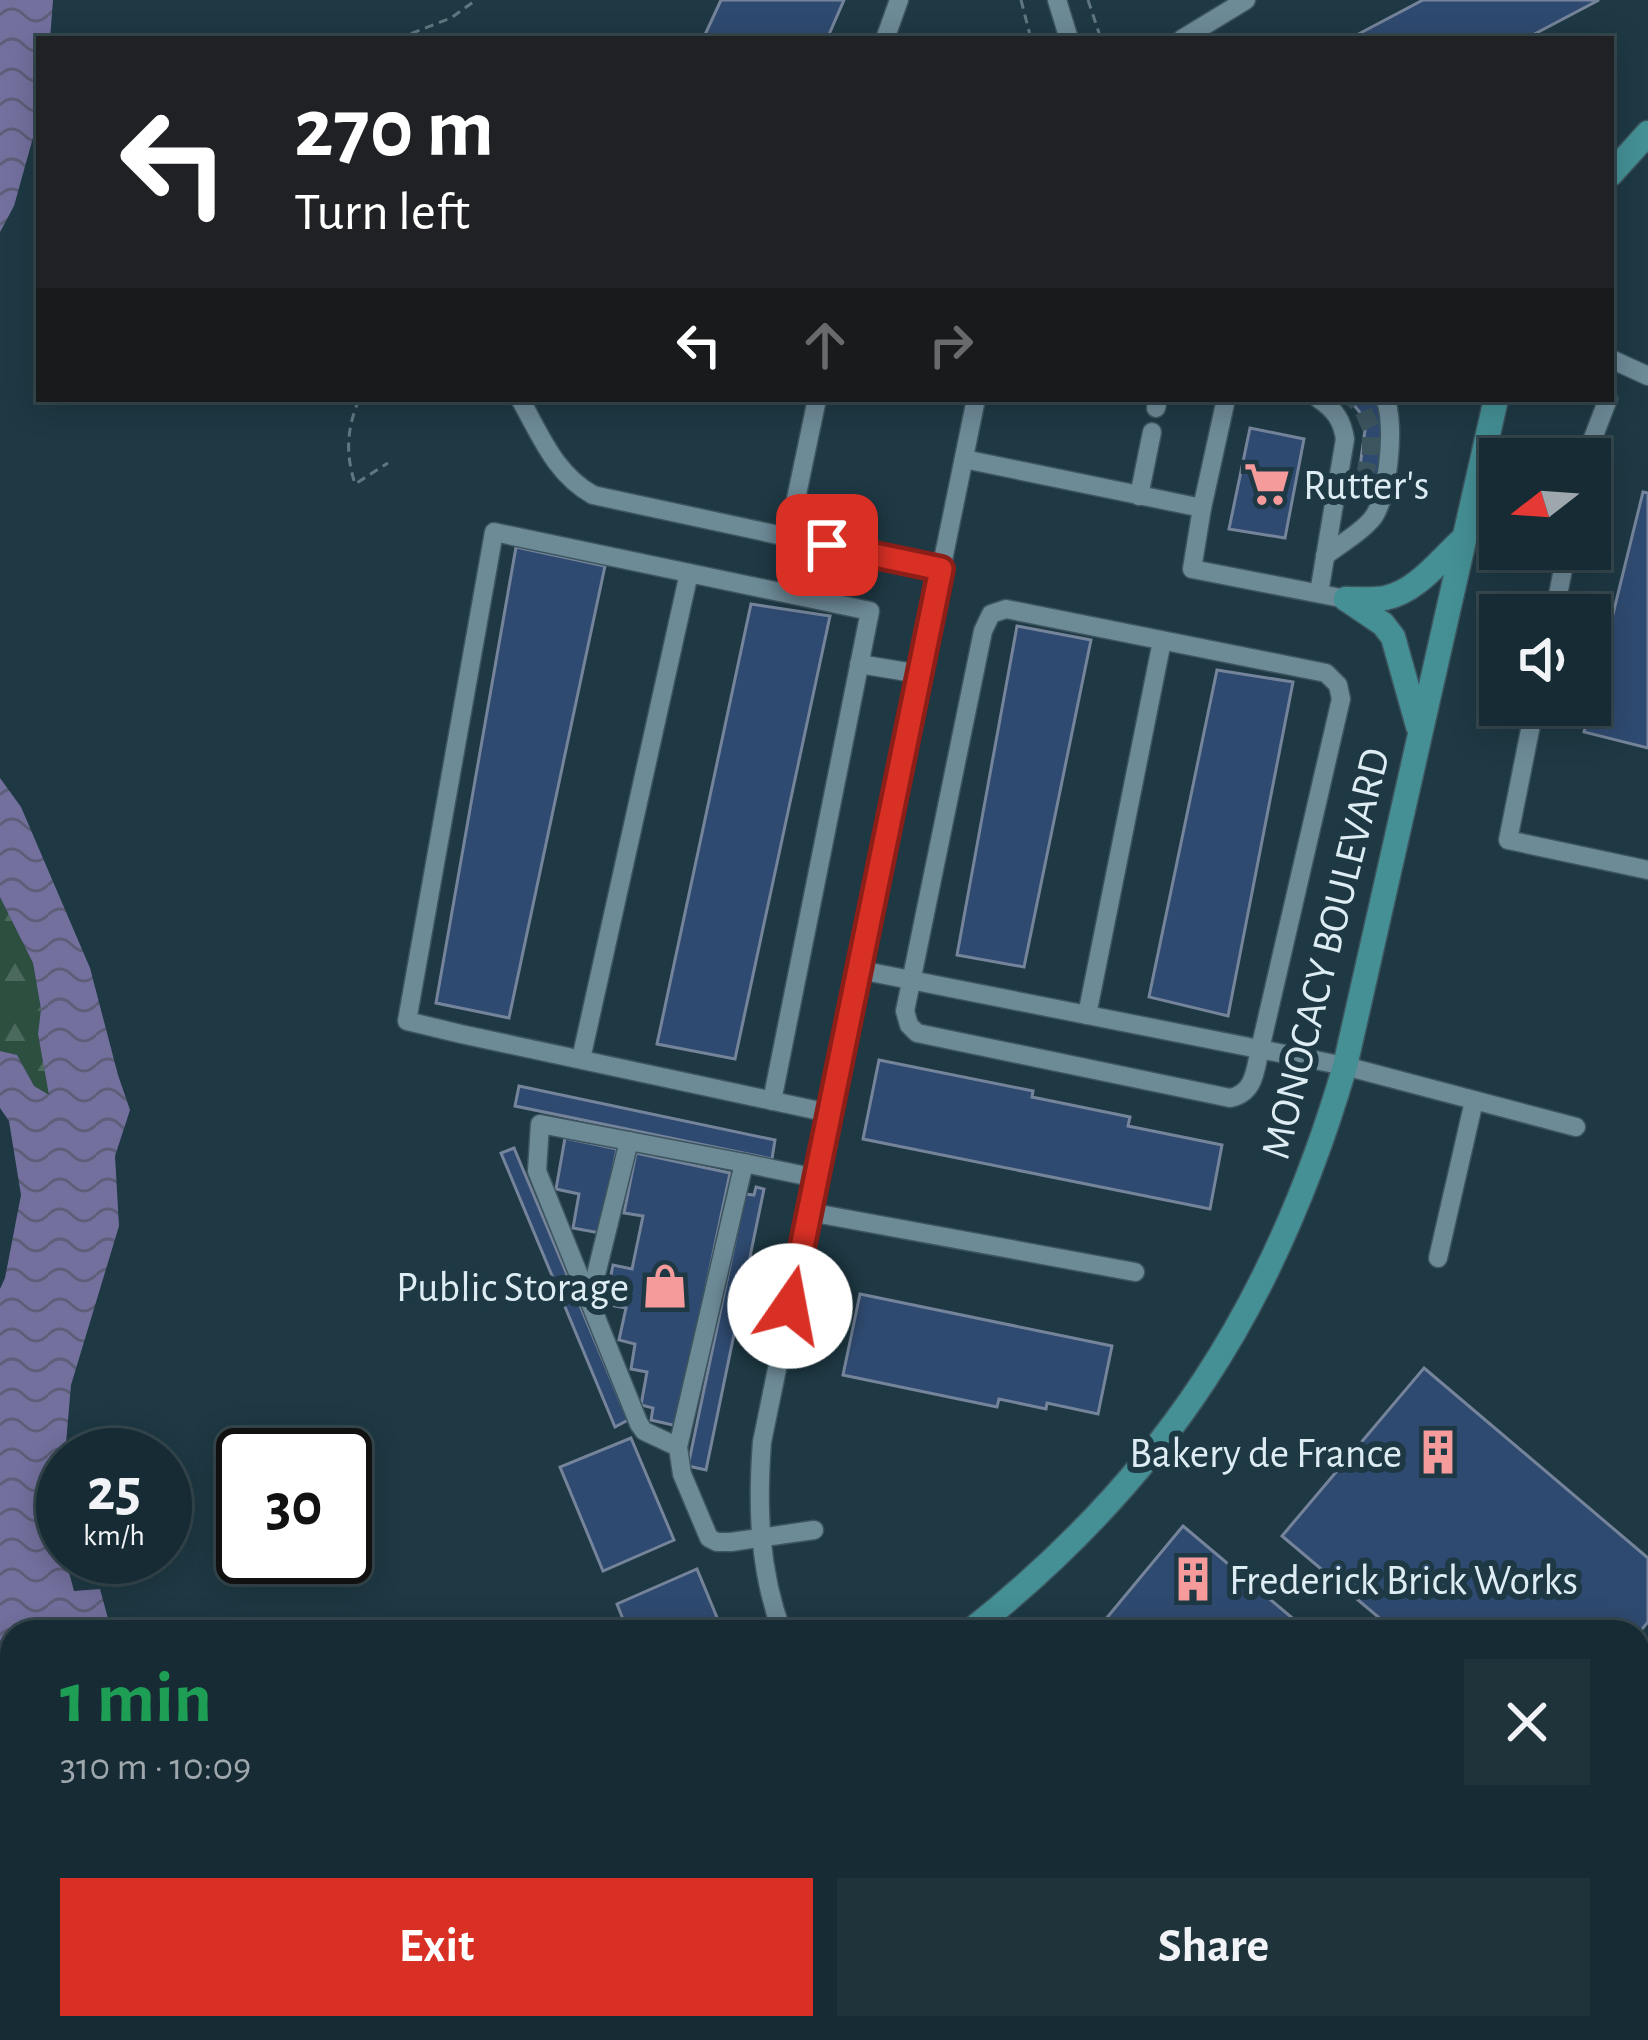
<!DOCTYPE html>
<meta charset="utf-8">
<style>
body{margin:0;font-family:"Alegreya Sans",sans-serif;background:#1f333b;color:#f1f3f6;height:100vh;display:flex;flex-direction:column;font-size:45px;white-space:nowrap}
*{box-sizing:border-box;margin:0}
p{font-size:39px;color:#9ea7ac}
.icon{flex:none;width:66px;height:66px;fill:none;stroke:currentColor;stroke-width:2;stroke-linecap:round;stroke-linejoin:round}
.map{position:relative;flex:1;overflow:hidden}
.details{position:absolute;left:0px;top:1620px;width:1650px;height:420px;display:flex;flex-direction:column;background:#162b33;border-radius:36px 36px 0 0;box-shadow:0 6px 30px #0003,0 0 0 3px #35474e}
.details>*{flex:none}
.guide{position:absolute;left:36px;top:36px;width:1578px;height:366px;border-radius:0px;box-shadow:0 6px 30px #0003,0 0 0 3px #35474e;background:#202124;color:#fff;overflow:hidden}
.needle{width:78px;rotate:253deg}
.buttons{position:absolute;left:1479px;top:438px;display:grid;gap:24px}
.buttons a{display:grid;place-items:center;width:132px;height:132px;border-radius:0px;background:#162b33;box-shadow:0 6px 30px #0003,0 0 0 3px #35474e;font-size:60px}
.speed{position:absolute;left:36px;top:1428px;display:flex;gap:24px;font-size:60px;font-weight:700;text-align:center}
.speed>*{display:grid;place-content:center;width:156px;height:156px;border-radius:50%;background:#162b33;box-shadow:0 6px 30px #0003,0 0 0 3px #35474e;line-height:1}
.speed small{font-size:30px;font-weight:400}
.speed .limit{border:6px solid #111;border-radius:18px;background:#fff;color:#111}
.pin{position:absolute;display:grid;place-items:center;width:102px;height:102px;color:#fff;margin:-51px;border-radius:24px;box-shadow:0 6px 18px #0006}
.me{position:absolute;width:132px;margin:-66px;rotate:12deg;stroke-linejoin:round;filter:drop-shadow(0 0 9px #0008)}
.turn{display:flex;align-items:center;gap:42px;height:252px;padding:0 60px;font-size:54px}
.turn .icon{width:156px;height:156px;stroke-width:2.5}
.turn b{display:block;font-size:84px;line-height:102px}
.lanes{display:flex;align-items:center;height:114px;padding:0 60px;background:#0003;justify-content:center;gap:60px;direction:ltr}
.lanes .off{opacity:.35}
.round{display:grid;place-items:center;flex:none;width:126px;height:126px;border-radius:0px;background:#1f333b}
.overview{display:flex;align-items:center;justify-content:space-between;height:204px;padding:0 60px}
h1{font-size:72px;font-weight:700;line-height:90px;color:#1e9e55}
.action{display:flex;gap:24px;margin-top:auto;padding:24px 60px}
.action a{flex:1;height:138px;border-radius:0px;background:#d93025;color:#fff;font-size:48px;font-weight:700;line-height:138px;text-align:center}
.action a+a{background:#1f333b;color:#f1f3f6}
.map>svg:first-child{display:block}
</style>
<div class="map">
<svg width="1648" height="2040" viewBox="0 0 1648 2040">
<defs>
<pattern id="forest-firs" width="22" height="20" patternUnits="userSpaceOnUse" patternTransform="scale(3)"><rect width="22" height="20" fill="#2d4f40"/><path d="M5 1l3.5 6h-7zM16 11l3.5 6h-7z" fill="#4b695c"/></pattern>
<pattern id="water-waves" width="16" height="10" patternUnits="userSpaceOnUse" patternTransform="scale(3)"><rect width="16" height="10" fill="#73709e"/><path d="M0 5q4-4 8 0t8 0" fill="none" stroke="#5d5e78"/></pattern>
</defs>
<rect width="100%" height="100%" fill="#1e3944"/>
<path fill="url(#forest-firs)" d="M0 897 33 963 41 1009 38 1034 50 1097 34 1086 17 1055 0 1051Z"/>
<g fill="url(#water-waves)">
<path d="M0 0H53L50 39H39V116L14 206 0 232Z"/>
<path d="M0 778 21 807 90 968 118 1075 130 1110 115 1156 119 1226 71 1385 65 1455H63V1557H65L74 1591 100 1589 110 1626 108 1632H12V1742L6 1699 0 1698V1289L5 1278 21 1195 9 1121 0 1108V1051L17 1055 34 1086 49 1095 38 1034 41 1009 33 963 0 897Z"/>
<path d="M0 1765 12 1786V1859L0 1847Z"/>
<path d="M86 2028H249L254 2040H95Z"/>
</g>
<g fill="#2f4a70" stroke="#75849a" stroke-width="3">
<path d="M721 0H844L827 39H703Z"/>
<path d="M1423 0H1599L1525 39H1349Z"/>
<path d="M1349 399H1374L1380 408 1385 440 1377 485 1358 481 1365 430 1362 415Z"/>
<path d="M1250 428 1304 439 1285 538 1229 529Z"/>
<path d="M1643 492 1648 493V748L1584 732Z"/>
<path d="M516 547 605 566 509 1018 436 1003Z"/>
<path d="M751 604 830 616 735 1059 657 1044Z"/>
<path d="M1017 626 1091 640 1024 967 957 955Z"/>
<path d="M1217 670 1293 682 1228 1016 1149 997Z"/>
<path d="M879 1060 1033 1091 1032 1097 1130 1117 1128 1126 1222 1145 1210 1209 863 1139Z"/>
<path d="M519 1086 775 1140 772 1159 515 1106Z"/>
<path d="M565 1138 617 1149 600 1233 573 1228 579 1194 556 1189Z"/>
<path d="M514 1148 628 1420 615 1427 501 1153Z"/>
<path d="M636 1153 730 1173 677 1426 651 1420 653 1408 641 1405 647 1372 631 1369 635 1344 619 1340 626 1308 605 1304 613 1265 632 1269 643 1216 624 1213Z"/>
<path d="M756 1187 764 1189 706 1470 688 1466 745 1194 754 1195Z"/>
<path d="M860 1294 1112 1346 1098 1414 1047 1403 1046 1409 999 1399 997 1407 843 1375Z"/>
<path d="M1424 1368 1648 1558V1622L1638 1634 1396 1632 1282 1536Z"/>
<path d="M631 1438 674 1540 603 1571 560 1467Z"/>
<path d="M1183 1526 1309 1632H1095Z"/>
<path d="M697 1569 723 1632H628L617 1604Z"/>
</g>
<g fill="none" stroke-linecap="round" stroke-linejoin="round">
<g stroke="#3b545e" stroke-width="18" stroke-dasharray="18 9" stroke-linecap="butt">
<path d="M1345 403 1349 399"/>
<path d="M1359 423 1377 415"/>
<path d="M1362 446H1381"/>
<path d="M1357 470 1376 473"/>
</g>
<g stroke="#3d555f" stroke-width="21">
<g id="minor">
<path d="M1057 0 1069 39"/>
<path d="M885 39 899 0"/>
<path d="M1182 39 1246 0"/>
<path d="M1611 359 1648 376"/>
<path d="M520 399C541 436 555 474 593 495L941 570"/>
<path d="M1226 399 1202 508 1192 569 1346 599"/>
<path d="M1156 408 1158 399"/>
<path d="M964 459 1202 508"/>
<path d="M1585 459 1608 399"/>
<path d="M1139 496 1152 432"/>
<path d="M788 537 817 399"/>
<path d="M1325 556C1340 544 1359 534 1371 520 1388 503 1396 422 1385 399"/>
<path d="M1319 593 1345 439C1342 420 1335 410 1319 399"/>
<path d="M1006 609 1326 673 1338 685 1341 699 1260 1049C1255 1070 1255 1093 1230 1098L917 1033 909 1025 905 1011 983 631 991 614Z"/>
<path d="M1554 615 1567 549"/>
<path d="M859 664 920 674"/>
<path d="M1535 705 1508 840 1648 870"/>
<path d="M860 970 1345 1066 1576 1127"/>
<path d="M1087 1015 1162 641"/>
<path d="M581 1059 689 573"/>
<path d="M772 1101 870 611 494 532 407 1021 461 1034 829 1113"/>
<path d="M809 1212 1135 1272"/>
<path d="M1438 1258 1474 1101"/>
<path d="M590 1299 629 1141"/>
<path d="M678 1447 644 1431 639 1424 537 1171 540 1124 744 1163"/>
<path d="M814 1530 731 1542H717L709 1538 682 1474 678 1447 744 1163 816 1178"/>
<path d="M782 1632C759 1570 757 1507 762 1442L976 399"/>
</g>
</g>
<g stroke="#3d555f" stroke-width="27">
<g id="major">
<path d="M1611 174 1648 133"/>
<path d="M1346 599 1383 624 1393 637 1418 726"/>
<path d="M1346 599C1359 599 1373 600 1385 598 1416 592 1439 561 1461 541"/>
<path d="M969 1632C1165 1477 1275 1305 1345 1066L1496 399"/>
<path d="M4 2040 37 2028"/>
</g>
</g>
<g stroke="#607781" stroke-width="3" stroke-dasharray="9 6" stroke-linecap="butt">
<path d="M1021 0 1031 39"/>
<path d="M1088 0 1101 39"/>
<path d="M397 39 451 18 476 0"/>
<path d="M359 399C347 429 345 452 355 484L388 463"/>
</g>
<use href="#minor" stroke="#6d8a97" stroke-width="18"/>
<use href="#major" stroke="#449095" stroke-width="24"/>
</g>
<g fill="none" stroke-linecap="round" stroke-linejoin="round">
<g stroke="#8d1f18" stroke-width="30">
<path id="route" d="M790 1306 941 569 827 545"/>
</g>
<use href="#route" stroke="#d93025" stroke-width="21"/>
</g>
<defs>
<g id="supermarket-bare" transform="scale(3.6)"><path d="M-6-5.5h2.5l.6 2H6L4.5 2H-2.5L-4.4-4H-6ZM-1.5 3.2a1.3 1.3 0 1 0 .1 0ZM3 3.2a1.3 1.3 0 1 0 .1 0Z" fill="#f59b9b" stroke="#1e3944" stroke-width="2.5" paint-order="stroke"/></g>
<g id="shop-bare" transform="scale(3.6)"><path d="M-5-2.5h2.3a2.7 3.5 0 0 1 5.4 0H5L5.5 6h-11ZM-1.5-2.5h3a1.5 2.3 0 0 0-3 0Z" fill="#f59b9b" stroke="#1e3944" stroke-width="2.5" paint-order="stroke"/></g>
<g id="building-bare" transform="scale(3.6)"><path d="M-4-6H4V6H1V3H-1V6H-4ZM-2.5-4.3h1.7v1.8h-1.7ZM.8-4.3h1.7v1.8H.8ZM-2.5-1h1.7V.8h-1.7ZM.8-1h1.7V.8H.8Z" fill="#f59b9b" stroke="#1e3944" stroke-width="2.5" paint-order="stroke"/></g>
</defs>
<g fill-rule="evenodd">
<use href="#supermarket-bare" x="1267" y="484"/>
<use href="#shop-bare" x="665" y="1286"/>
<use href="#building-bare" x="1438" y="1452"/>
<use href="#building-bare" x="1193" y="1579"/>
</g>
<g text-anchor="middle" stroke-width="12" stroke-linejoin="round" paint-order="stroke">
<g font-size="42" fill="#deedf4" stroke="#1e3944" text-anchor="start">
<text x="1303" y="499">Rutter's</text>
<text x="629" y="1301" text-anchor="end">Public Storage</text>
<text x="1402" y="1467" text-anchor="end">Bakery de France</text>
<text x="1229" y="1594">Frederick Brick Works</text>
</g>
<g font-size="42" fill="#deedf4" stroke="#1e3944">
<text transform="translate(1324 953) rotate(-76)" y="15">MONOCACY BOULEVARD</text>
</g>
</g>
</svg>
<div class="buttons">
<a><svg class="needle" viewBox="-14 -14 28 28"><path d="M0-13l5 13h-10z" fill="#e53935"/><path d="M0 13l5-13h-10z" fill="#9ea7ac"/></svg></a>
<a><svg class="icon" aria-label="sound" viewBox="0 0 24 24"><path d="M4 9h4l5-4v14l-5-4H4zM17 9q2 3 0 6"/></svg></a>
</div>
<div class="speed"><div>25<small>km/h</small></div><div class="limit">30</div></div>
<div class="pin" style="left:827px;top:545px;background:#d93025"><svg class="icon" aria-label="arrive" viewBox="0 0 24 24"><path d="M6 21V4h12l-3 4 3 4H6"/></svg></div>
<svg class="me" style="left:790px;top:1306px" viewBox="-20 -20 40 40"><circle r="19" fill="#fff"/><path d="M0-13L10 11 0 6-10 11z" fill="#d93025"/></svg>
<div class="guide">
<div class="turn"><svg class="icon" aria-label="left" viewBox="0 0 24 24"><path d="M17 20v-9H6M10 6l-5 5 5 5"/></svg><div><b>270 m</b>Turn left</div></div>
<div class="lanes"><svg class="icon" aria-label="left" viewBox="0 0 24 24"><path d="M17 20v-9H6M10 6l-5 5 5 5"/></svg><svg class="icon off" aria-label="ahead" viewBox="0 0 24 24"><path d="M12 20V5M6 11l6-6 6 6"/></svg><svg class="icon off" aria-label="right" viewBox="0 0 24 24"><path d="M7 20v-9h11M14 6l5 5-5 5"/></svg></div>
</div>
<section class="details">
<div class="overview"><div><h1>1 min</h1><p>310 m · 10:09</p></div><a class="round"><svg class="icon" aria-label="close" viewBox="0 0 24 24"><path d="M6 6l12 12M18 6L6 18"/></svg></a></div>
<div class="action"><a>Exit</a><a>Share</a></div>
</section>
</div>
